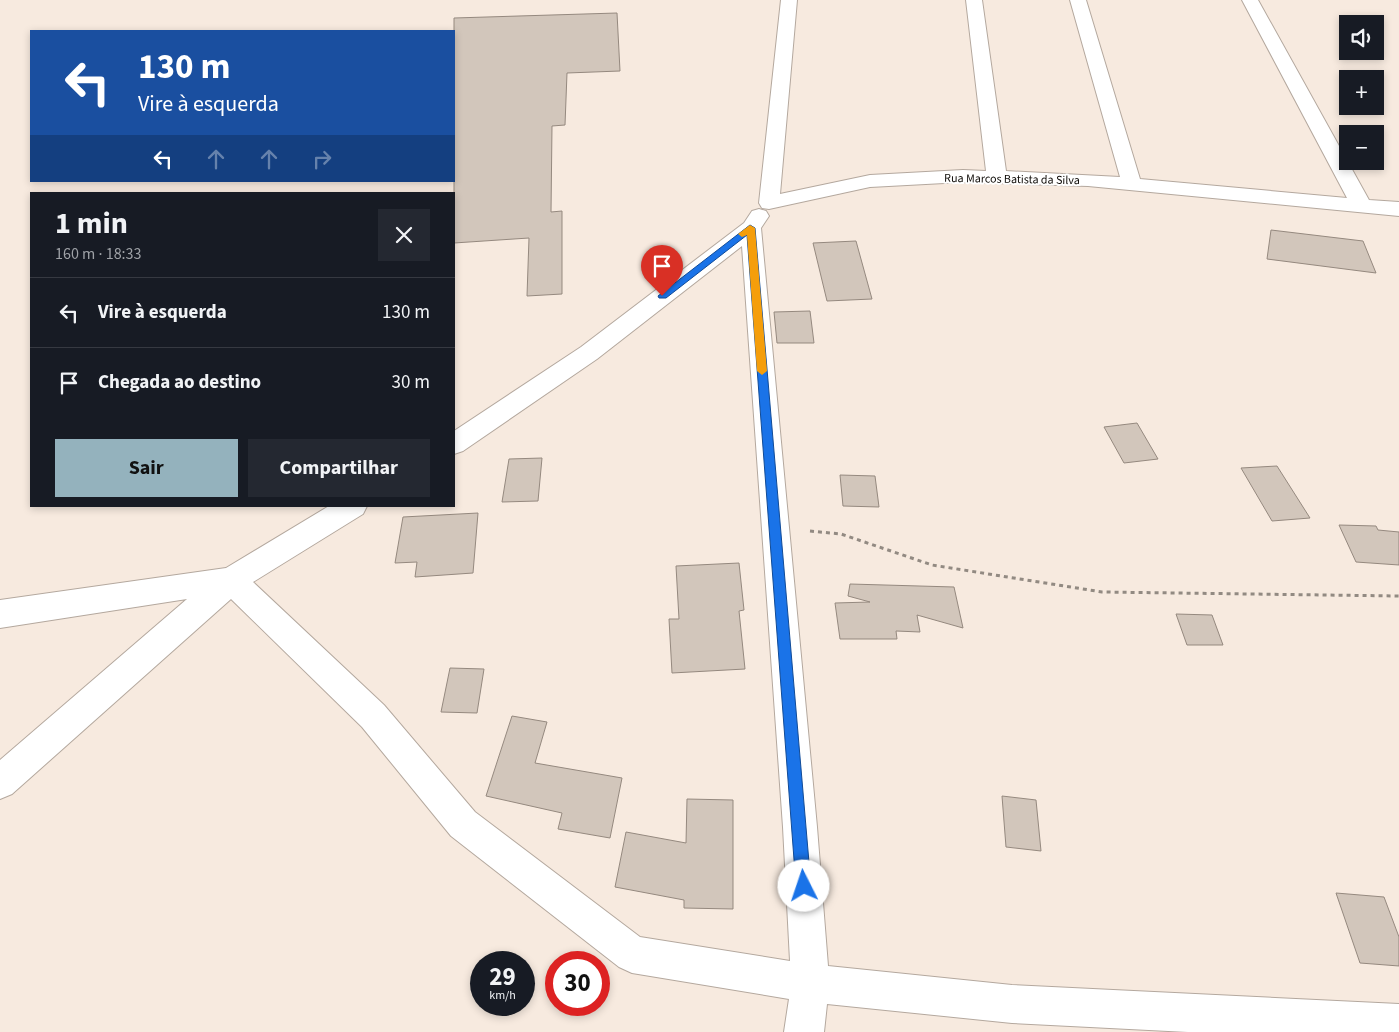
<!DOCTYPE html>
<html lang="pt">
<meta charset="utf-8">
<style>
body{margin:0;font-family:"Source Sans 3",sans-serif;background:#242831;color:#f1f3f6;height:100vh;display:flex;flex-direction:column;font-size:19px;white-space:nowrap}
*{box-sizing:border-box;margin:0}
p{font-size:16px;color:#9ea1a6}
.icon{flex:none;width:28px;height:28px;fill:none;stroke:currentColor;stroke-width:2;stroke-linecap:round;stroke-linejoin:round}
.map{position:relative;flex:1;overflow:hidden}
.sheet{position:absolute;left:30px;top:192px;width:425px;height:315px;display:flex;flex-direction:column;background:#171b24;border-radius:0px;box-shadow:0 2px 8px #0003}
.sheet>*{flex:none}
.top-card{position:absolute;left:30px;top:30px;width:425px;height:152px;border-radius:0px;box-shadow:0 2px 8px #0003;background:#1a4fa0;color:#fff;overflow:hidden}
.tools{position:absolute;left:1339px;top:15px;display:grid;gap:10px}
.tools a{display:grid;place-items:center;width:45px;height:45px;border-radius:0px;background:#171b24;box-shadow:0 2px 8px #0003;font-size:25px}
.speed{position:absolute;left:470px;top:951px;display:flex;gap:10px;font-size:25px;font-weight:700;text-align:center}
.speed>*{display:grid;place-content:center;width:65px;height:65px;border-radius:50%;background:#171b24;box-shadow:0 2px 8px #0003;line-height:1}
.speed small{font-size:12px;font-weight:400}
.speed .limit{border:8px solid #d22;background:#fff;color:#111}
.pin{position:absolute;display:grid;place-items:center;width:42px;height:42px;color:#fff;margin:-51px -21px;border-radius:50% 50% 50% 0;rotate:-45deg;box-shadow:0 0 5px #0007}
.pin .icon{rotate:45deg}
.me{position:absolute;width:55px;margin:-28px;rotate:356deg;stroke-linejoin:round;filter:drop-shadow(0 0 4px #0008)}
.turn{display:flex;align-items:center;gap:18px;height:105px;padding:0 25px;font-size:22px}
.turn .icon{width:65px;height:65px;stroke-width:2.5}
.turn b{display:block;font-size:35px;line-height:42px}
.lanes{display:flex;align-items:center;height:48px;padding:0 25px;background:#0003;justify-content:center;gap:25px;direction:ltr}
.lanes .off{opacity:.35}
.round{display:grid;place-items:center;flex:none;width:52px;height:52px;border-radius:0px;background:#242831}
.head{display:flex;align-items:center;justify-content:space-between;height:85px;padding:0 25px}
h1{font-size:30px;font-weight:700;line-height:38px}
.button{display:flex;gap:10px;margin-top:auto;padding:10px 25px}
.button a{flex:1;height:58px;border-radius:0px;background:#94b2bd;color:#111;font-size:20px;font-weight:700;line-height:58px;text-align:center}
.button a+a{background:#242831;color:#f1f3f6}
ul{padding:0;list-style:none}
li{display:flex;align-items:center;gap:15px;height:70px;padding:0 25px;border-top:1px solid #363941}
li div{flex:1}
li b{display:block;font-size:19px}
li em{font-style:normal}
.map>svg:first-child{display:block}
</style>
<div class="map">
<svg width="1399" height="1032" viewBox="0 0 1399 1032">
<rect width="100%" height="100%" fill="#f7eadf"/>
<g fill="#d2c6bb" stroke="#95897f">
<path d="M617 13 620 71 567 73 565 125 552 126 551 212 562 211V294L527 296 529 238 454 243V18Z"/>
<path d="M1271 230 1363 241 1376 273 1267 259Z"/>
<path d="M856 241 872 299 827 301 813 243Z"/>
<path d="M810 311 814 343H777L774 312Z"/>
<path d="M1137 423 1158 459 1124 463 1104 427Z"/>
<path d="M542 458 538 501 502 502 509 459Z"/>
<path d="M1277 466 1310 518 1272 521 1241 468Z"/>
<path d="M840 475 875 476 879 507 843 506Z"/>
<path d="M478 513 473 573 415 577 417 562 395 563 403 517Z"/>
<path d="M1339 525 1376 526 1378 530 1399 532V565L1356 562Z"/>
<path d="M739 563 744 610 739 611 745 669 672 673 669 619H679L676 566Z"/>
<path d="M850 584 954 587 963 628 917 615 920 632 896 631 897 639H840L835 603 870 602 848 596Z"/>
<path d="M1176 614 1212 615 1223 645H1187Z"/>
<path d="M450 668 484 669 477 713 441 712Z"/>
<path d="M512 716 547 722 535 763 622 778 610 838 558 829 562 813 486 796Z"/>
<path d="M1002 796 1036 800 1041 851 1006 847Z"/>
<path d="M687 799 733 800V909L684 908V900L615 887 626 832 686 843Z"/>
<path d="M1336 893 1384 897 1399 937V966L1360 963Z"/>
</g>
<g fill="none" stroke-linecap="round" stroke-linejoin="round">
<g stroke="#b4a89e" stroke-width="2">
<g id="minor">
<path d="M781 0H797L780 194 870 175 963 170 986 171 966 0H982L1006 171 1120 177 1070 0H1086L1140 179 1347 198 1242 0H1258L1369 200 1399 202V216L1088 186 963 182 870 187 769 209 762 208 759 203Z"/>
<path d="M759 209 766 211 769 216 761 228 817 827 828 966 1012 985 1399 1004V1032H1188L1012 1023 827 1004 824 1032H784L789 999 632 973 619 967 451 836 362 727 231 599 12 794 0 799V760L187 599 0 628V600L226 568 329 506H367L363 514 253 582 384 705 475 812 640 937 790 961 783 827 742 246 597 359 463 451 454 454V431L581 347 744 223 752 211Z"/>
</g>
</g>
<path stroke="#928a82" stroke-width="3" stroke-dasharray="4 4" stroke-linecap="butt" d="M810 531 841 534 932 565 1102 592 1399 596"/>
<use href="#minor" fill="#fff" fill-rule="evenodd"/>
</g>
<path fill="#1a73e8" stroke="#114b97" d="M750 225 755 228 811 886 809 891 804 893 798 891 796 886 747 235 666 298H659L658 296Z"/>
<path fill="#f59e0b" d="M750 225 755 228 767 371 762 375 757 371 747 235 742 237 738 234Z"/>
<g text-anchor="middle" stroke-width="4" stroke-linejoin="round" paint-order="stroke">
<g font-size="12" fill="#0e0b07" stroke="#fff">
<text transform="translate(1012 179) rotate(1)" y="4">Rua Marcos Batista da Silva</text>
</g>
</g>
</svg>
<div class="tools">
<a><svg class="icon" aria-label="sound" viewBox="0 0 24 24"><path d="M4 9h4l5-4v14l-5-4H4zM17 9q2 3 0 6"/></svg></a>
<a>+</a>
<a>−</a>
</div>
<div class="speed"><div>29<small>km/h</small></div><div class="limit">30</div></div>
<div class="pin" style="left:662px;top:296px;background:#d93025"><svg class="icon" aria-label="arrive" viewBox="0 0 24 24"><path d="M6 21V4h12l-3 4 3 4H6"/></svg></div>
<svg class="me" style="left:804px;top:886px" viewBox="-20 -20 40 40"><circle r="19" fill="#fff"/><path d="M0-13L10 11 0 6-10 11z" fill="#1a73e8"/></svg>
<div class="top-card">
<div class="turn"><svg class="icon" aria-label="left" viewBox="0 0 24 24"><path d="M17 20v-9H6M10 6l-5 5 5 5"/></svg><div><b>130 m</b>Vire à esquerda</div></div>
<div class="lanes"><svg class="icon" aria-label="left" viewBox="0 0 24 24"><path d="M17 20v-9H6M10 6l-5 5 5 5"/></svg><svg class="icon off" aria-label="ahead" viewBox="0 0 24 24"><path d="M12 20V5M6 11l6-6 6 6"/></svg><svg class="icon off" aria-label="ahead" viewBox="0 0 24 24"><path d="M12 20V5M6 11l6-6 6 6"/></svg><svg class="icon off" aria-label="right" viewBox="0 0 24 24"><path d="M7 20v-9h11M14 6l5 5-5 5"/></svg></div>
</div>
<section class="sheet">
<div class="head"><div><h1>1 min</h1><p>160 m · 18:33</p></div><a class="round"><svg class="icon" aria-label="close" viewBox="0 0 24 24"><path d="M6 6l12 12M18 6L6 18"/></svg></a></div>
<ul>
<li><svg class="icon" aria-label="left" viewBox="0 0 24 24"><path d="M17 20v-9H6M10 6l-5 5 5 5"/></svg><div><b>Vire à esquerda</b></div><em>130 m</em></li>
<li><svg class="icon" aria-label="arrive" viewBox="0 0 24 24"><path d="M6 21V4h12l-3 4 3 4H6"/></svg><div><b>Chegada ao destino</b></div><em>30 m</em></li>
</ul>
<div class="button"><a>Sair</a><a>Compartilhar</a></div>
</section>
</div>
